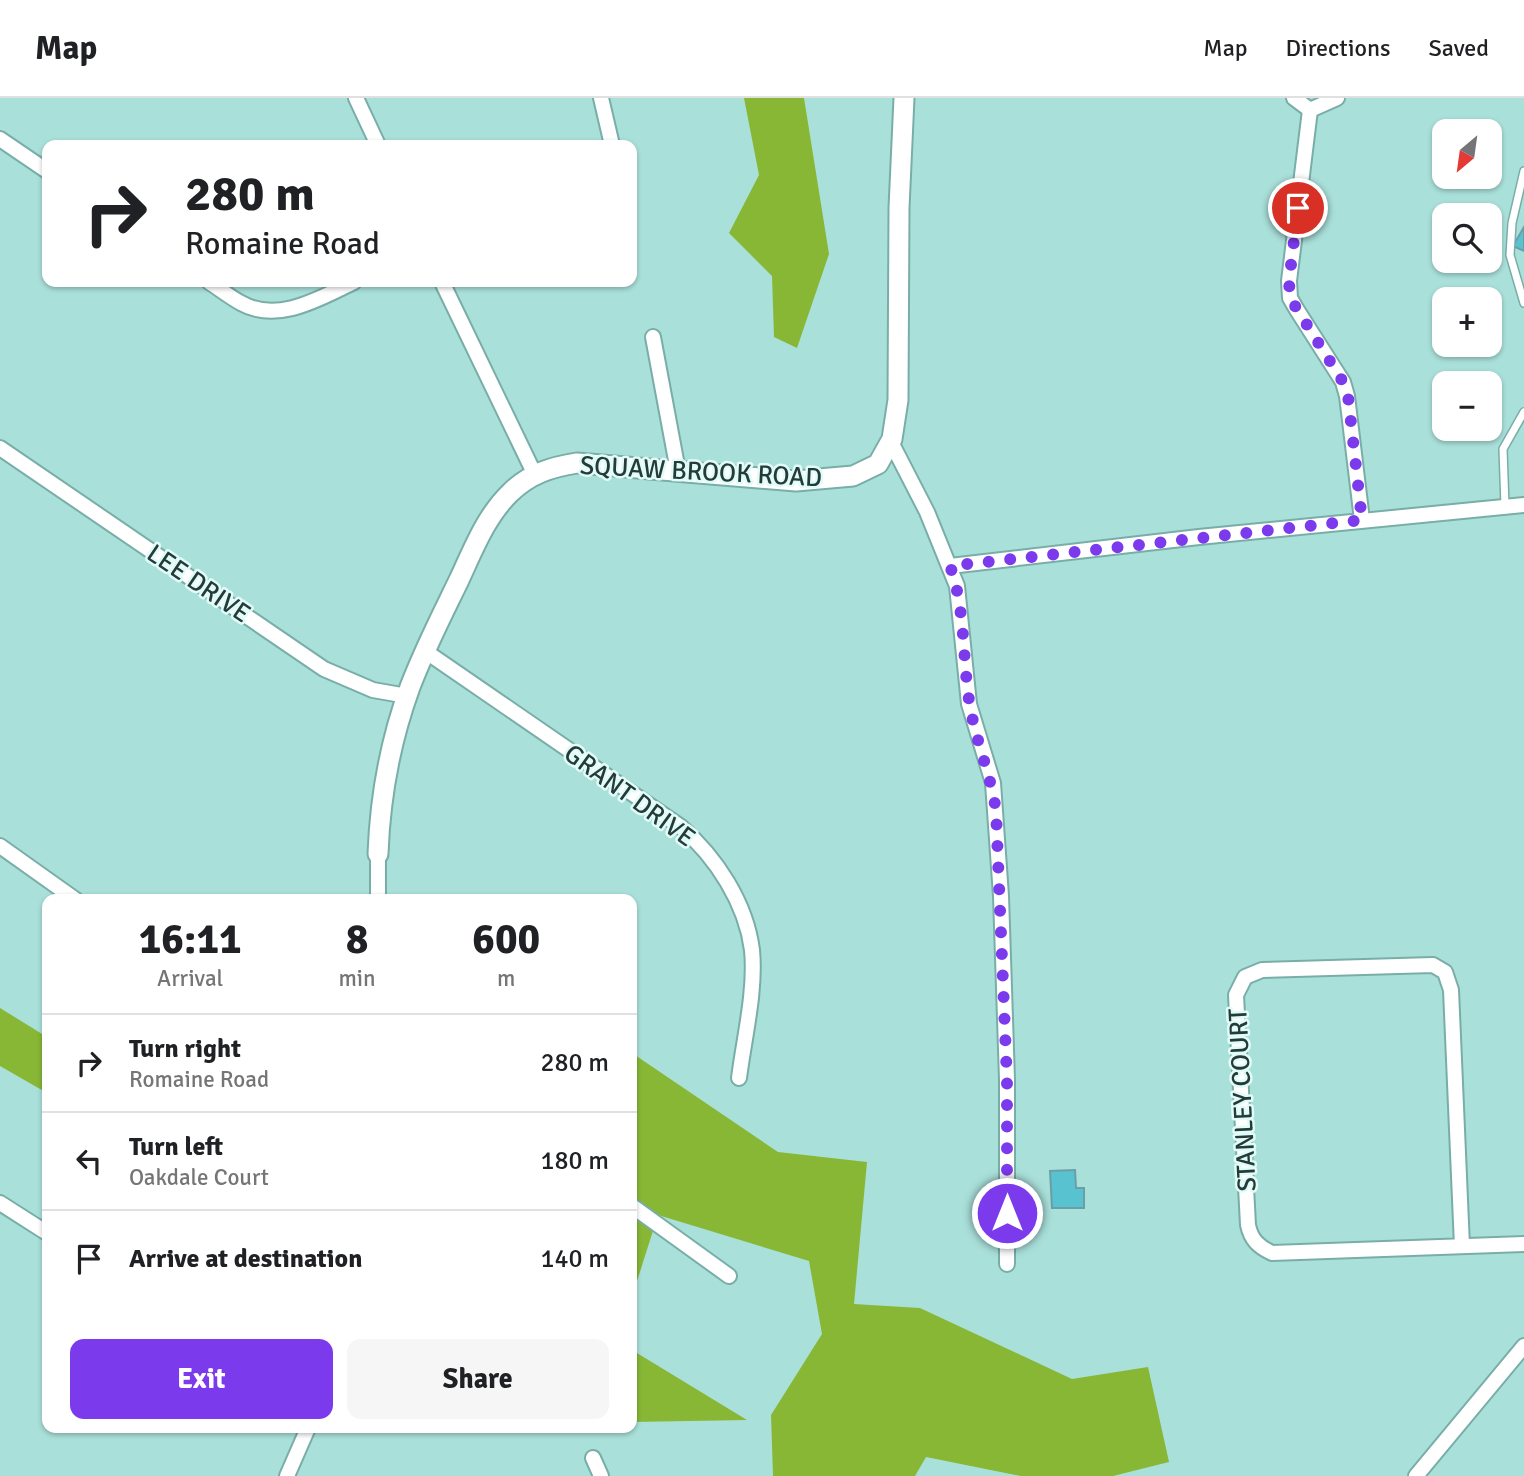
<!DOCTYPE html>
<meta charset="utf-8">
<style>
body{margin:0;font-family:Signika,sans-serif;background:#f6f6f6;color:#202124;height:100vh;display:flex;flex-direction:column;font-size:26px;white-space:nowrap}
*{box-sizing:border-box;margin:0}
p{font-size:23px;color:#757577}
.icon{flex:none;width:38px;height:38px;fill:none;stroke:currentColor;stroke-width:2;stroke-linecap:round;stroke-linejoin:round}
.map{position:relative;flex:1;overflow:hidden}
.drawer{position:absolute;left:42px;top:796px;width:595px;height:539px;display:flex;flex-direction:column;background:#fff;border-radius:14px;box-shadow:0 2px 5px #0004}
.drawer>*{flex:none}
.hud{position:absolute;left:42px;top:42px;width:595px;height:147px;border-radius:14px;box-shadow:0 2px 5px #0004;background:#fff;color:#202124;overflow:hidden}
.needle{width:46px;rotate:209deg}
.controls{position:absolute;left:1432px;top:21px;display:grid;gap:14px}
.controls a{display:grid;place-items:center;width:70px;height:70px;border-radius:14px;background:#fff;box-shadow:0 2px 5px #0004;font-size:35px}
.pin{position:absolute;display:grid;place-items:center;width:60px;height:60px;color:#fff;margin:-30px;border:4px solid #fff;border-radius:50%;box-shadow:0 2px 7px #0007}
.me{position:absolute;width:77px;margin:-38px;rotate:0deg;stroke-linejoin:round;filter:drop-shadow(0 0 5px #0008)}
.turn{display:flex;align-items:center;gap:24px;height:147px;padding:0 28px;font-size:32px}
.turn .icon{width:91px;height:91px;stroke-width:2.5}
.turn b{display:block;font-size:49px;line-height:60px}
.eta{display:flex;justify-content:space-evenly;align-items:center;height:119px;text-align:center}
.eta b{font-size:42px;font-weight:700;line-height:49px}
.primary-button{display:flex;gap:14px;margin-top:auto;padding:14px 28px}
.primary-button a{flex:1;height:80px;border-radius:14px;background:#7c3aed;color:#fff;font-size:28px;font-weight:700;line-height:80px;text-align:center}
.primary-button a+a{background:#f6f6f6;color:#202124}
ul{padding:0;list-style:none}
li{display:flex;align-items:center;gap:21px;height:98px;padding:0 28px;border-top:2px solid #e0e0e0}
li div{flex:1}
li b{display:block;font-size:26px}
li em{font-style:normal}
header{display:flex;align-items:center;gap:42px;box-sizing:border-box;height:98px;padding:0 35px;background:#fff;border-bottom:2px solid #e0e0e0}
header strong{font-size:33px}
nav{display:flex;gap:38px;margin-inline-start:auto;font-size:24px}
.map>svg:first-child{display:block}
</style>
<header>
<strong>Map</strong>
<nav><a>Map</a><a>Directions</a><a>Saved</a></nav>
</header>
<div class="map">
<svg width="1524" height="1378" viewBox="0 0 1524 1378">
<rect width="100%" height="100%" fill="#aae0da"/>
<g fill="#87b735">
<path d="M744 0H804L829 156 797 250 774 239 772 178 729 135 759 77Z"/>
<path d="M0 910 47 939V995L0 968Z"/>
<path d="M632 955 778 1054 867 1064 854 1206 920 1210 1072 1281 1148 1269 1169 1364 1113 1378H1021L926 1359 915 1378H773L771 1317 822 1236 809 1163 658 1117 632 1199Z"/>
<path d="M632 1252 747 1322 632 1324Z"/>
</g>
<g fill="#59c2d1" stroke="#6a9fa7" stroke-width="2">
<path d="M1524 129V153L1513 148Z"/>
<path d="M1075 1072 1076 1090H1084V1110H1052L1050 1073Z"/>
</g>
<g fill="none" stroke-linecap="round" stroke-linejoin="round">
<g stroke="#79aea8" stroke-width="10">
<g id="lane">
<path d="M1524 73 1512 125 1510 157 1524 205"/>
<path d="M1505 408 1503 351 1524 314"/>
</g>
</g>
<g stroke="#79aea8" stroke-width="18">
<g id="street">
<path d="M356 0 378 47"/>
<path d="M601 0 612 47"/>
<path d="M1294 0 1310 12 1337 0"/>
<path d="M1310 12 1289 183 1290 200 1297 212 1343 284 1347 298 1362 422"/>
<path d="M0 41 47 73"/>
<path d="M209 184C220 191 230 199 241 205 278 226 320 200 354 184"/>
<path d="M442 184 535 377"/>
<path d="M653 239 678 373"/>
<path d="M891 344 927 414 957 488 969 606 993 685 1001 798 1007 982V1166"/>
<path d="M0 350 324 571 373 592 407 598"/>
<path d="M950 468 1199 439 1524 407"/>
<path d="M425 553 681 729C716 759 746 805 752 852 756 893 744 940 739 980"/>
<path d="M0 748 76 802"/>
<path d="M378 802V756"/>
<path d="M0 1105 47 1135"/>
<path d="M632 1108 729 1178"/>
<path d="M1462 1148 1451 892 1445 874 1433 867 1262 872 1245 879 1236 897 1248 1127C1251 1142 1259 1149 1272 1155L1524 1146"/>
<path d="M593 1360 601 1378"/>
<path d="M287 1378 308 1330"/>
<path d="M1416 1378 1524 1248"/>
</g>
</g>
<g stroke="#79aea8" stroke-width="23">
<path id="secondary" d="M378 756C380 700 391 641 410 589 424 552 442 517 459 482 473 452 486 418 510 395 529 376 551 369 577 365L796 383 853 378 878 366 892 341 898 302 899 110 904 0"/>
</g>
<use href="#lane" stroke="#fff" stroke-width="7"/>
<use href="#street" stroke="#fff" stroke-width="14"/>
<use href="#secondary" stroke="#fff" stroke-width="19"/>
</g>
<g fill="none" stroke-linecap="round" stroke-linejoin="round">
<path stroke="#7c3aed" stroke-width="12" stroke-dasharray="0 21.6" d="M1007 1115V982L996 713C991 677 976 644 970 608 962 562 966 512 950 468L1362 422 1348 298 1343 284 1290 200 1289 183 1298 110"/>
</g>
<g text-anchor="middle" stroke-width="5" stroke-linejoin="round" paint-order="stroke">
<g font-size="26" fill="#253b39" stroke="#e0fbf8">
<text transform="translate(701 373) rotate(3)" y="9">SQUAW BROOK ROAD</text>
<text transform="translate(199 485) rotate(34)" y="9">LEE DRIVE</text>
<text transform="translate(630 697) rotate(36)" y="9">GRANT DRIVE</text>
<text transform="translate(1242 1002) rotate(-93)" y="9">STANLEY COURT</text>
</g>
</g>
</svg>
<div class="controls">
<a><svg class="needle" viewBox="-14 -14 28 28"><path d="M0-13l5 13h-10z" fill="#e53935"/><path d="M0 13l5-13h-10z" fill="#757577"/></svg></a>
<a><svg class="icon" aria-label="search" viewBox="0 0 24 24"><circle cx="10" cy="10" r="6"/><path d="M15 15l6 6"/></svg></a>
<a>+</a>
<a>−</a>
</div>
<div class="pin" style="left:1298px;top:110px;background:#d93025"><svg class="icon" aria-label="arrive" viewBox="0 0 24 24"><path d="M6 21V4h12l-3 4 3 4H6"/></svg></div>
<svg class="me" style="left:1007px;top:1115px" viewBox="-20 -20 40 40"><circle r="17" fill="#7c3aed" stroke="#fff" stroke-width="3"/><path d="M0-11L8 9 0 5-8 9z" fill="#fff"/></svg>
<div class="hud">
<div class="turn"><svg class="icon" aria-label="right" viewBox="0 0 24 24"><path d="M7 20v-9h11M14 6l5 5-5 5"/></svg><div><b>280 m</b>Romaine Road</div></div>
</div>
<section class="drawer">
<div class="eta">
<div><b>16:11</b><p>Arrival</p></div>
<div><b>8</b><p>min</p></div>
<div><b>600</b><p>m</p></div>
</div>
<ul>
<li><svg class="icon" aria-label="right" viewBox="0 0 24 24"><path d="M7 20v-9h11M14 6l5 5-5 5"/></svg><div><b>Turn right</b><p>Romaine Road</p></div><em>280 m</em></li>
<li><svg class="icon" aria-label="left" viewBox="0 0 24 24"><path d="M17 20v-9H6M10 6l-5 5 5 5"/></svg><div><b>Turn left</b><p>Oakdale Court</p></div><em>180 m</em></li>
<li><svg class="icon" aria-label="arrive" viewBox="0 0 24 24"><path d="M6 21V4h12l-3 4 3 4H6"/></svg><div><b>Arrive at destination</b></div><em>140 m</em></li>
</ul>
<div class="primary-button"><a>Exit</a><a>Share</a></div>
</section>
</div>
